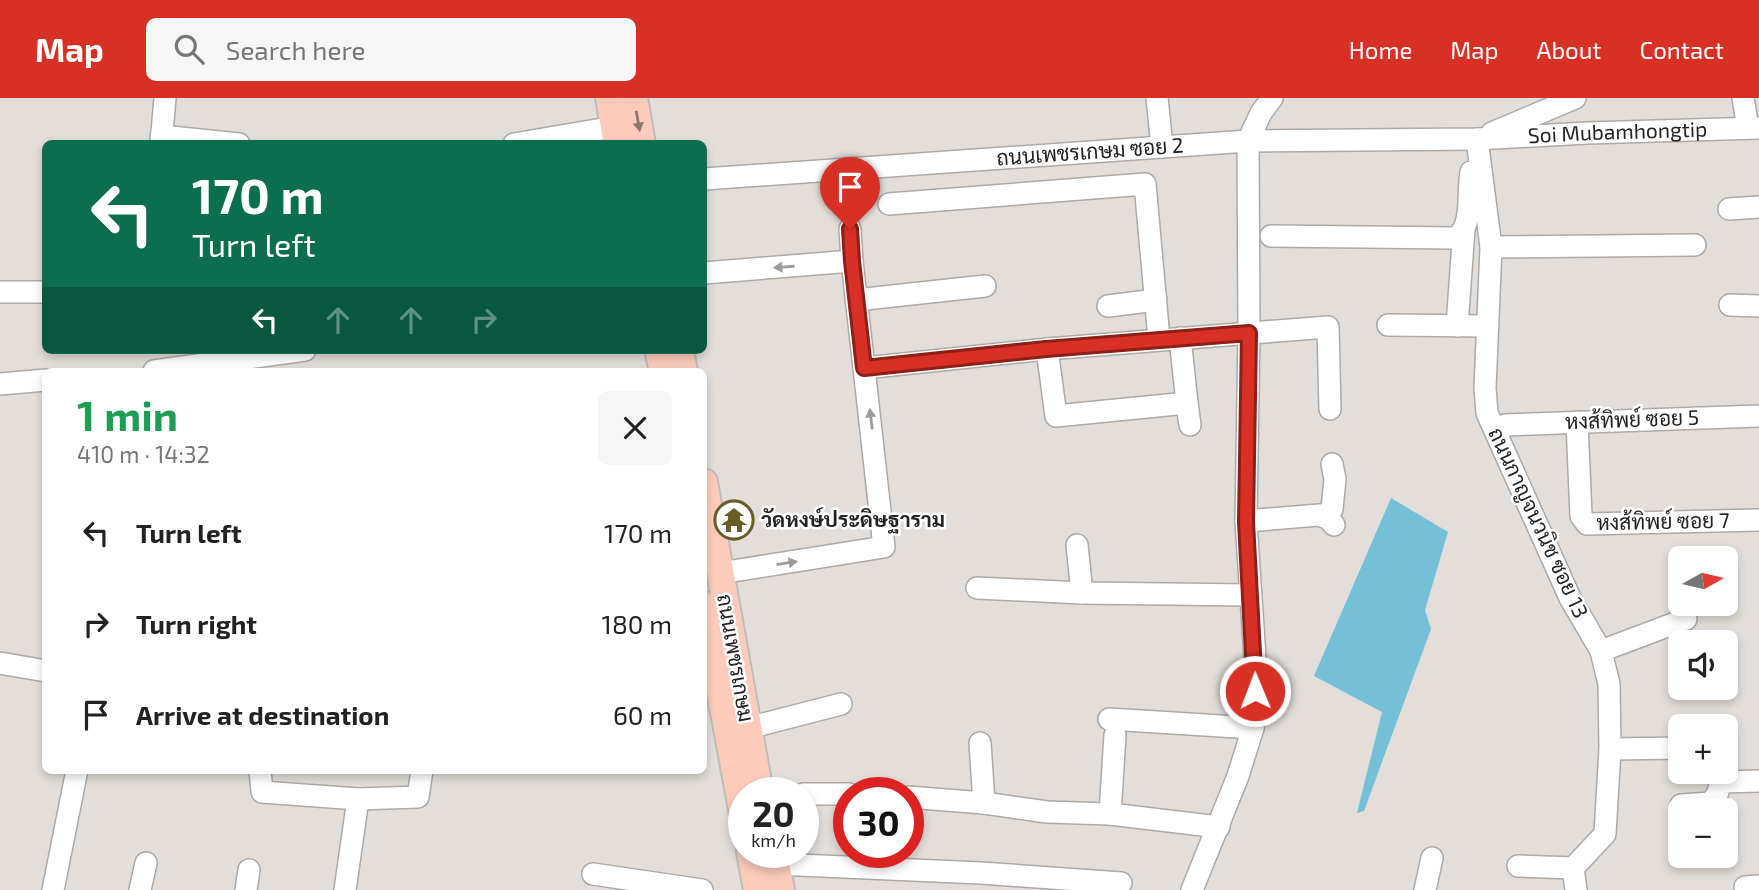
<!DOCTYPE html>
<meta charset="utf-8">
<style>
body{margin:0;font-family:"Exo 2",Sarabun,sans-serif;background:#f6f6f6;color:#222;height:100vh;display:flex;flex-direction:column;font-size:26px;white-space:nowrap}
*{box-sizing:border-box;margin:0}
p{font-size:23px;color:#767676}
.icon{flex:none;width:38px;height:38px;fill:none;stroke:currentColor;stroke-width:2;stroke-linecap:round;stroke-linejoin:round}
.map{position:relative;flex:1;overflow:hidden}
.side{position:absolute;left:42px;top:270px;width:665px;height:406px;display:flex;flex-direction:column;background:#fff;border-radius:10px;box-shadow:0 4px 10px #0003}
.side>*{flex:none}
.guide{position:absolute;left:42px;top:42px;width:665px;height:214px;border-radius:10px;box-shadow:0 4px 10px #0003;background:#0b6e4f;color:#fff;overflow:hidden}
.needle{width:46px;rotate:82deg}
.buttons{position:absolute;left:1668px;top:448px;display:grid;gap:14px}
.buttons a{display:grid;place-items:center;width:70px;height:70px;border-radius:10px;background:#fff;box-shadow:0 4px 10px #0003;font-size:35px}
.speed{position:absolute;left:728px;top:679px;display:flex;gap:14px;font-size:35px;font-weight:700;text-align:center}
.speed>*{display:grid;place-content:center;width:91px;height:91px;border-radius:50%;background:#fff;box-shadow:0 4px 10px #0003;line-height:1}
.speed small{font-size:18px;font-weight:400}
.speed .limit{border:10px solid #d22;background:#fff;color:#111}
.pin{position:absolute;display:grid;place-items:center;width:60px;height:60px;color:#fff;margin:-72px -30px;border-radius:50% 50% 50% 0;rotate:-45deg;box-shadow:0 0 7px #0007}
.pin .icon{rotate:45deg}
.me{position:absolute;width:77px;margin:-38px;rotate:359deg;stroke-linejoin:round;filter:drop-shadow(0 0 5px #0008)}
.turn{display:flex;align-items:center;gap:24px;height:147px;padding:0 35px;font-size:32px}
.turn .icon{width:91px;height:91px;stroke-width:2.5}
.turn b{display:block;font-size:49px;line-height:60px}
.lanes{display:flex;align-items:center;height:66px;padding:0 35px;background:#0003;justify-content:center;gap:35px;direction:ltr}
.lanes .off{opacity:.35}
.round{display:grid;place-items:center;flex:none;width:74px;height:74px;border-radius:10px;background:#f6f6f6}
.overview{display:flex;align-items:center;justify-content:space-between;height:119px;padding:0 35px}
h1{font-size:42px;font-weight:700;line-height:52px;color:#1e9e55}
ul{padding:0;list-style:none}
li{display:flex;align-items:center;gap:21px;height:91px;padding:0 35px}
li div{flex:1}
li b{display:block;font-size:26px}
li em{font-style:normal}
header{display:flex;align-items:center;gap:42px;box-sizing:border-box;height:98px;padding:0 35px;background:#d93025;color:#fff}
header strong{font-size:33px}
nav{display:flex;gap:38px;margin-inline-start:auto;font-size:24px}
.search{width:490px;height:63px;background:#f6f6f6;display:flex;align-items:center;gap:18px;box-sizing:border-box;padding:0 24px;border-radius:10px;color:#767676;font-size:26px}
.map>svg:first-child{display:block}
</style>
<header>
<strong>Map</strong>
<div class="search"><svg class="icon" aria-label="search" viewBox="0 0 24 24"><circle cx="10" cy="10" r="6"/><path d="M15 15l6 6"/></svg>Search here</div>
<nav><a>Home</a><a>Map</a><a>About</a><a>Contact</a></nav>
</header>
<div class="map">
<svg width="1759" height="792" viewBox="0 0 1759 792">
<rect width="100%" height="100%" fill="#e3ded9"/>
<path fill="#73c0d8" d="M1391 400 1448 434 1425 512 1431 531 1364 713 1357 715 1382 614 1314 578Z"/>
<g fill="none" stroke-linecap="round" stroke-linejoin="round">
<g stroke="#aea9a5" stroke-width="24">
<g id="minor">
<path d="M1157 0 1162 48"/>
<path d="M1743 0 1748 30"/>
<path d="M1492 35 1575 0"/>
<path d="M161 38 239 46"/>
<path d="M1477 41 1491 149 1485 290 1487 315 1570 500 1601 553 1609 586 1610 651 1605 736 1573 770 1576 792"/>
<path d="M161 46 165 0"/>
<path d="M514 46 614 29"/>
<path id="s1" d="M704 81 1248 43 1477 41 1587 35 1759 30"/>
<path d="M889 106 1145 86 1159 241"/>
<path d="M1729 111 1759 109"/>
<path d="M1271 138 1455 140C1474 130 1467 93 1471 74L1481 73"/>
<path d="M1491 149 1695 147"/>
<path d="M704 175 852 163"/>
<path d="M0 194H46"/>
<path d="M856 202 985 188"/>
<path d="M1730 207 1759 208"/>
<path d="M1108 208 1156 202"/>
<path d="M1388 227 1488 228"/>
<path d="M1457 228 1464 131"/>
<path d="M1180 240 1187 305 1056 318 1047 251 1328 229 1330 311"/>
<path d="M864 270 1047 251"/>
<path d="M154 273 305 252"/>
<path d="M0 286 46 282"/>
<path d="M1187 305 1190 327"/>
<path d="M1577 324 1581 418 1587 426 1759 422"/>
<path d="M1505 327 1759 318"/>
<path d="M1323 418 1332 411 1335 381 1332 366"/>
<path d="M1246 423 1319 417 1329 421 1334 427"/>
<path d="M1077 447 1082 495"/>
<path d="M720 475 884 449 852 163 850 131"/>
<path d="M977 490 1082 495 1251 497"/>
<path d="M1601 553 1686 521"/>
<path d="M0 565 46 573"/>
<path d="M1109 621 1253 630"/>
<path d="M748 630 841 606"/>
<path d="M980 645 984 705"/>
<path d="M1610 651 1680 650"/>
<path d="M260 672 262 694 358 701 418 699 422 672"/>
<path d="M803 696H849"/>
<path d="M908 699 984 705 1047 714 1110 716 1219 729"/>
<path d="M1681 707 1710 705 1717 697 1721 684 1759 683"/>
<path d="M1110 716 1115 637"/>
<path d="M776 766 981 775 1121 785"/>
<path d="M1518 768 1573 770"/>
<path d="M593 776 702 792"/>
<path d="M1745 789 1759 788"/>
<path d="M53 792 77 672"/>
<path d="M140 792 146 765"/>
<path d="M246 792 249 772"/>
<path d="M345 792 358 701"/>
<path d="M1192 792 1238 678 1253 630 1255 560 1246 423 1249 235 1248 43 1261 15 1272 0"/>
<path d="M1425 792 1432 760"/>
</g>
</g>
<g stroke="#bebdbc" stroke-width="30">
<g id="major">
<path d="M609 0 617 46"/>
<path d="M634 0 642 46"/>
<path d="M658 252 663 273"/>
<path d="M680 252 684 273"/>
<path d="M704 384 760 695"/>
<path d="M704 507 744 722"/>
<path d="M750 754 757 792"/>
<path d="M774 754 781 792"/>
</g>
</g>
<use href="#minor" stroke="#fff" stroke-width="21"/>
<use href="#major" stroke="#fccbbb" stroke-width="26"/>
</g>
<defs><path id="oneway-solid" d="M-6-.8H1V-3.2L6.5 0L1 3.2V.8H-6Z" transform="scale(1.75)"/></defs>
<use fill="#90776e" href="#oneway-solid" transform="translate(638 23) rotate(80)"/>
<g fill="#9d9c9b">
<use href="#oneway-solid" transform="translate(784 169) rotate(176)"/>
<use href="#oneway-solid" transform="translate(871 321) rotate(-97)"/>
<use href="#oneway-solid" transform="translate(787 465) rotate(-9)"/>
</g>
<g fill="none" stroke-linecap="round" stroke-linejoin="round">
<g stroke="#8d1f18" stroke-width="18">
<path id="route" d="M850 131 852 163 864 270 1046 251 1249 235 1246 424 1255 593"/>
</g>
<use href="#route" stroke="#d93025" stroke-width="12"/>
</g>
<defs>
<g id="temple-ring" transform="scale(2.0125)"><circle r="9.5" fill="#fff" stroke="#685c29" stroke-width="1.5"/><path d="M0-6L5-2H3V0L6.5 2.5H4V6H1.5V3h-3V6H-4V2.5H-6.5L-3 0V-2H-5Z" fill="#685c29"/></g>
</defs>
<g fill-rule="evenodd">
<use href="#temple-ring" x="734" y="422"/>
</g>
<g text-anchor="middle" stroke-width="5" stroke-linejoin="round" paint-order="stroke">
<g font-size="21" fill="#252321" stroke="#fff">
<text dy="7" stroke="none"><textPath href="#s1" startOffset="915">Soi Mubamhongtip</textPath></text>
<text transform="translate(1090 54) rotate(-4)" y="7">ถนนเพชรเกษม ซอย 2</text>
<text transform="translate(1632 322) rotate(-2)" y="7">หงส้ทิพย์ ซอย 5</text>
<text transform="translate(1663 424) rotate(-1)" y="7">หงส้ทิพย์ ซอย 7</text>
<text transform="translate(1538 425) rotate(65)" y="7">ถนนกาญจนวนิช ซอย 13</text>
<text transform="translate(735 560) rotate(80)" y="7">ถนนเพชรเกษม</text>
</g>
<g font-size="21" font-weight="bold" fill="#252321" stroke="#fff" text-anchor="start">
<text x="761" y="429">วัดหงษ์ประดิษฐาราม</text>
</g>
</g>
</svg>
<div class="buttons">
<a><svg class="needle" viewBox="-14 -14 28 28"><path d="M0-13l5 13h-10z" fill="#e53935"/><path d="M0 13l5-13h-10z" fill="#767676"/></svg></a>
<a><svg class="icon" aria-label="sound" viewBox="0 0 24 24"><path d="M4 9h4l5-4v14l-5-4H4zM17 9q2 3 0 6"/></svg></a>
<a>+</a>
<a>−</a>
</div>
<div class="speed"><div>20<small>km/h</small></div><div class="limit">30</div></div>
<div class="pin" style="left:850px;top:131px;background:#d93025"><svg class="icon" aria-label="arrive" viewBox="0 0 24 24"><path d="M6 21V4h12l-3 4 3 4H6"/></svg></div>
<svg class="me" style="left:1255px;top:593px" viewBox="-20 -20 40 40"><circle r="17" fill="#d93025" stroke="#fff" stroke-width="3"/><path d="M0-11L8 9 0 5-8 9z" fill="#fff"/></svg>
<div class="guide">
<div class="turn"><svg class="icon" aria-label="left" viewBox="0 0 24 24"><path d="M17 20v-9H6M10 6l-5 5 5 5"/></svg><div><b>170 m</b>Turn left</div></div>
<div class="lanes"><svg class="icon" aria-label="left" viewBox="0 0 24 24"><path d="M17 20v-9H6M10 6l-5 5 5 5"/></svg><svg class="icon off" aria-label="ahead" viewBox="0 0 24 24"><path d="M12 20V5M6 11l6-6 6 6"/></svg><svg class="icon off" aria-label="ahead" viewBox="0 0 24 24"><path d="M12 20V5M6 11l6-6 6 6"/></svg><svg class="icon off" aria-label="right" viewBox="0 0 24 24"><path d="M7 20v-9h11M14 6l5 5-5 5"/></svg></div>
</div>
<section class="side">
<div class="overview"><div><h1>1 min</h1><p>410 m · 14:32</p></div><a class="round"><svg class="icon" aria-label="close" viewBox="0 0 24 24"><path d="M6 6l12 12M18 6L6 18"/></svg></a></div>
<ul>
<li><svg class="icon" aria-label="left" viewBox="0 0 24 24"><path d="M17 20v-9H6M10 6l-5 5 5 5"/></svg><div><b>Turn left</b></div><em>170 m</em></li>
<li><svg class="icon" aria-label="right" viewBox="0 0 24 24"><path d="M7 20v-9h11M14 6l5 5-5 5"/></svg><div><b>Turn right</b></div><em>180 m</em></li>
<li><svg class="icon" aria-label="arrive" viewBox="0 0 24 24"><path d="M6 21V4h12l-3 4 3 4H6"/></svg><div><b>Arrive at destination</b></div><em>60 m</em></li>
</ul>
</section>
</div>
